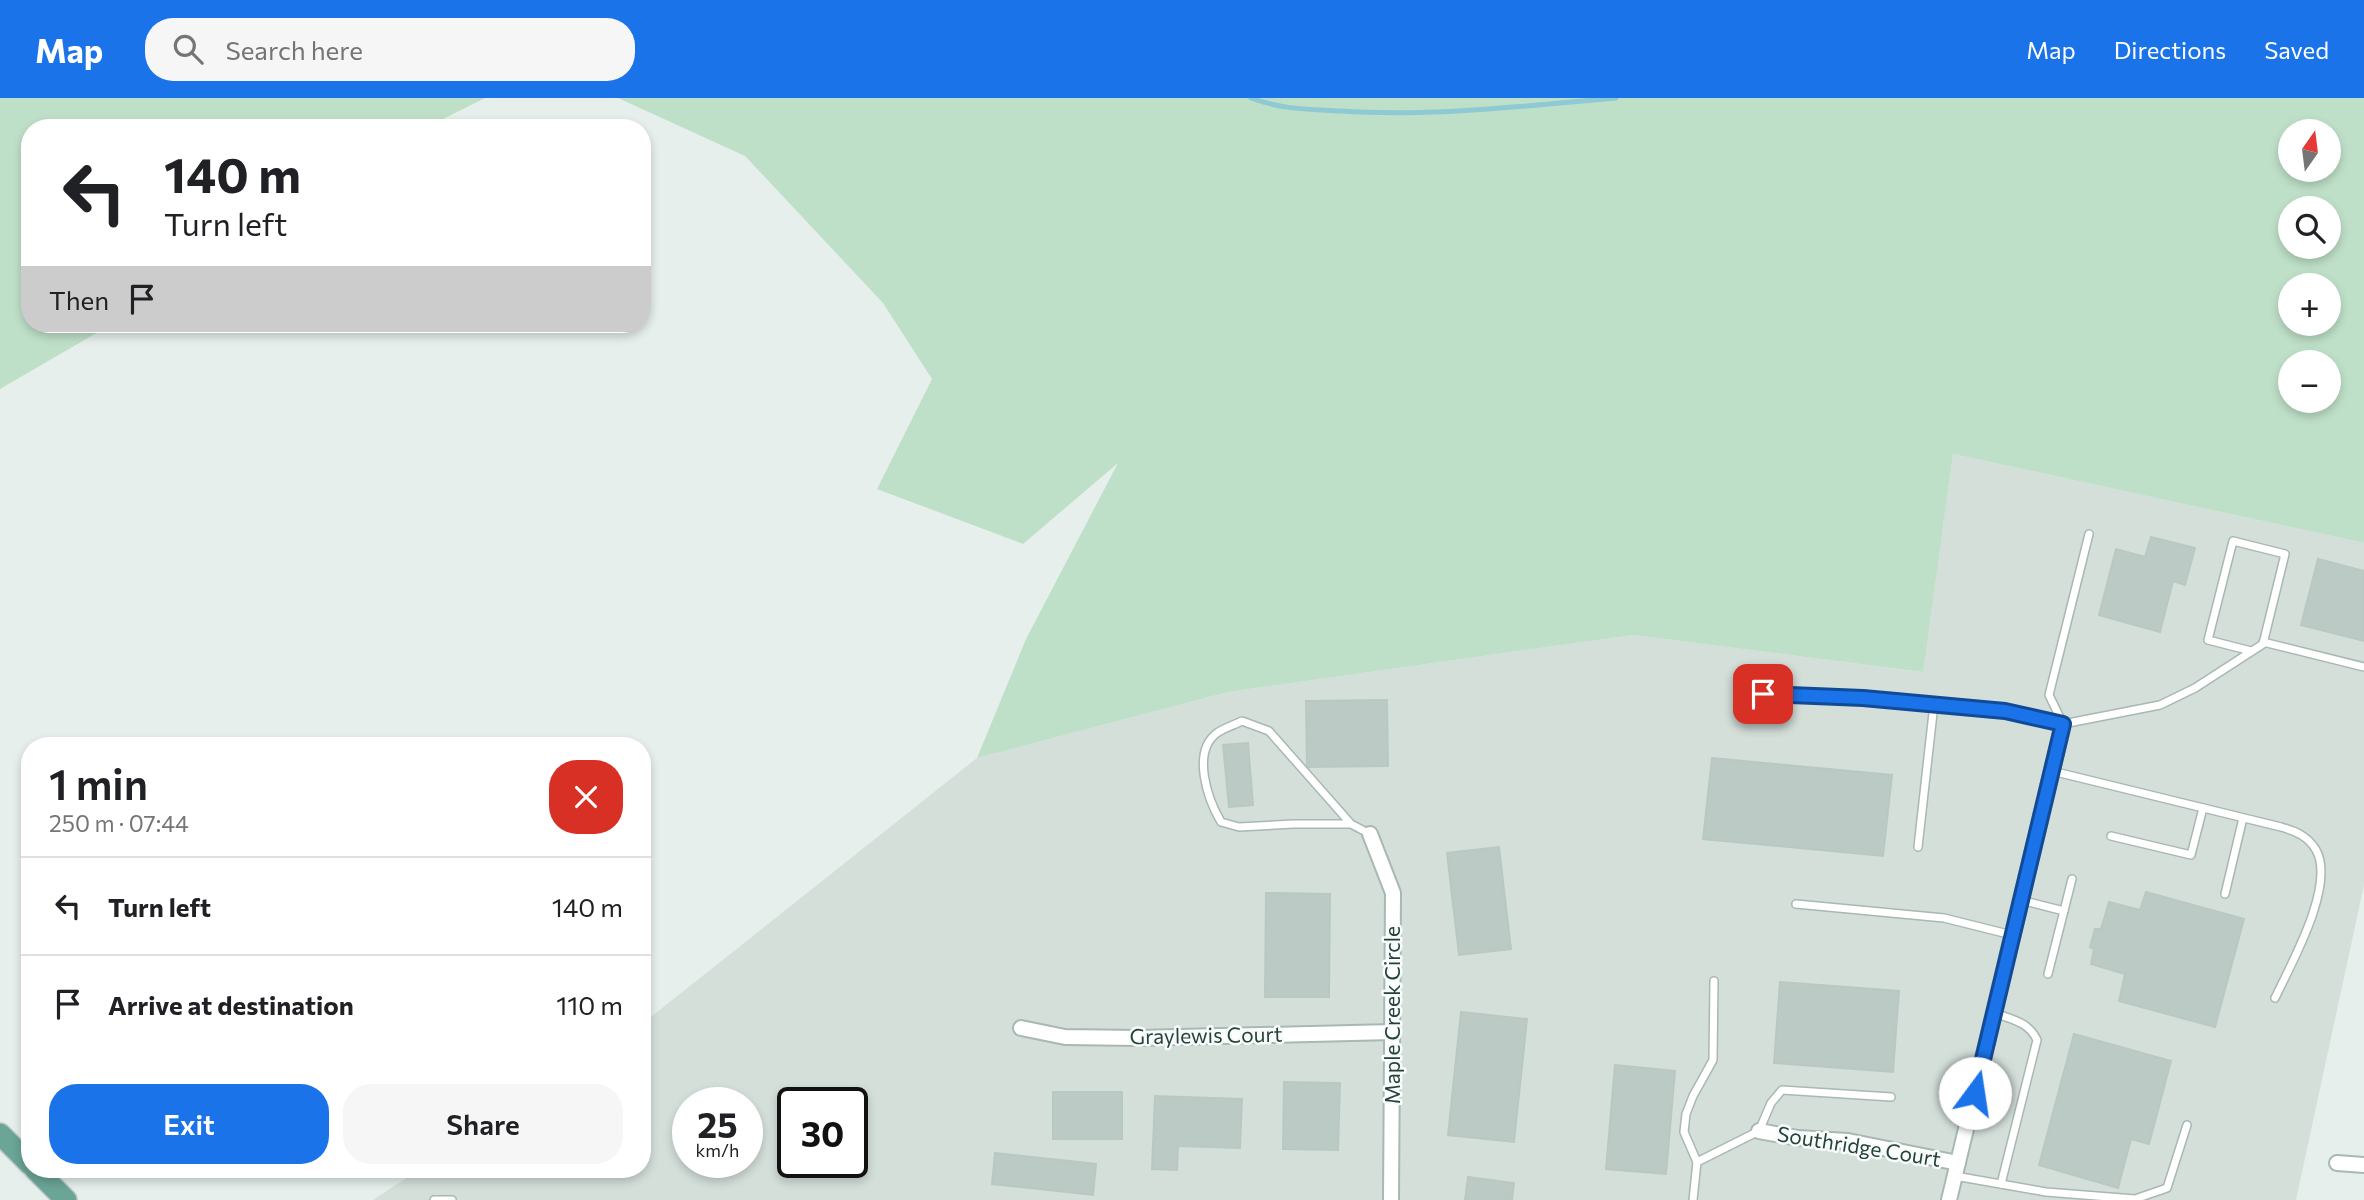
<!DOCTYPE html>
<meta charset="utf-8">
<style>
body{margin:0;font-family:Commissioner,sans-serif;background:#f6f6f6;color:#202124;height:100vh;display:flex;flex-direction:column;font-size:26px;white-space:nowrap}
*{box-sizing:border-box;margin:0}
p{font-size:23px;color:#757577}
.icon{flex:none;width:38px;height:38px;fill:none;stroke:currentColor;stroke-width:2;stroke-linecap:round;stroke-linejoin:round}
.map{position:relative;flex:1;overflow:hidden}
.details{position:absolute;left:21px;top:639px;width:630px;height:441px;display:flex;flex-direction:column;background:#fff;border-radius:28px;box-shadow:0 4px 10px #0003}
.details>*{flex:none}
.hud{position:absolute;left:21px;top:21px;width:630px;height:214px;border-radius:28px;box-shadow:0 4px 10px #0003;background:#fff;color:#202124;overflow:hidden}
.needle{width:46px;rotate:14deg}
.buttons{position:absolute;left:2278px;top:21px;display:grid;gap:14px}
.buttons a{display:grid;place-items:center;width:63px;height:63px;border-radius:50%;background:#fff;box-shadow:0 4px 10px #0003;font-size:35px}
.speed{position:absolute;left:672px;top:989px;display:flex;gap:14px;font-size:35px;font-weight:700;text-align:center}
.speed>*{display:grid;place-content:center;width:91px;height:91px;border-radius:50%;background:#fff;box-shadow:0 4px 10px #0003;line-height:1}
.speed small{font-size:18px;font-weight:400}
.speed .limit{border:4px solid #111;border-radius:10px;background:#fff;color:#111}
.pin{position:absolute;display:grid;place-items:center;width:60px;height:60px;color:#fff;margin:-30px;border-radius:14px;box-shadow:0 4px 10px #0006}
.me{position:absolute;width:77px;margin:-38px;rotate:14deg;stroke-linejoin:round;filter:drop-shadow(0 0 5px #0008)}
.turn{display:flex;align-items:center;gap:24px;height:147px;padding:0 28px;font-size:32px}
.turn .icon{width:91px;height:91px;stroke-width:2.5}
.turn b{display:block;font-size:49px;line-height:60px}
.then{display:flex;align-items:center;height:66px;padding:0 28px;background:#0003;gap:14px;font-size:26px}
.round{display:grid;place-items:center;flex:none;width:74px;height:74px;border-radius:28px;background:#f6f6f6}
.overview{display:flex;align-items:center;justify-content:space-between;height:119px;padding:0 28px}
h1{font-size:42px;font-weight:600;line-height:52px}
.button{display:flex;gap:14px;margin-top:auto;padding:14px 28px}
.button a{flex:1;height:80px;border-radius:28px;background:#1a73e8;color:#fff;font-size:28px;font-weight:600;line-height:80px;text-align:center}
.button a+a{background:#f6f6f6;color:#202124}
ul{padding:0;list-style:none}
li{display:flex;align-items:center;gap:21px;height:98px;padding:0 28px;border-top:2px solid #e0e0e0}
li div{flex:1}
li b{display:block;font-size:26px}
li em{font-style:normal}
header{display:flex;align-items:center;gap:42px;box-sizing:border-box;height:98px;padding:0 35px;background:#1a73e8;color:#fff}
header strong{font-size:33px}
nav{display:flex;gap:38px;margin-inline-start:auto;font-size:24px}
.search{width:490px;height:63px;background:#f6f6f6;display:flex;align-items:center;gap:18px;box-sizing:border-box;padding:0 24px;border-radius:28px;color:#757577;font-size:26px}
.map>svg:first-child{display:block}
</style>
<header>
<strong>Map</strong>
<div class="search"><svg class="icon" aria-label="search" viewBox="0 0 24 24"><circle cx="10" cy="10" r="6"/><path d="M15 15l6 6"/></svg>Search here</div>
<nav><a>Map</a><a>Directions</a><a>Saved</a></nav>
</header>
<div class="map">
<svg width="2364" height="1102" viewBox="0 0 2364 1102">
<rect width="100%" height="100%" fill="#e6efeb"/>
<path fill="#d4dfda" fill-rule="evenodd" d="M1953 356 2364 445V787L2296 1102H373L420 1071H642V926L977 660 1228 594 1633 537 1922 574ZM688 1004H747V1064H688ZM793 1004H852V1064H793Z"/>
<g fill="#bfe0c8" fill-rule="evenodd">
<path d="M0 0H485L425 30H30V226H112L0 291Z"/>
<path d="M618 0H2364V445L1953 356 1923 574 1633 537 1228 594 977 660 1026 541 1118 365 1023 446 877 391 932 281 883 205 745 58ZM2291 33H2329V72H2291ZM2291 110H2329V149H2291ZM2291 187H2329V226H2291ZM2291 264H2329V303H2291Z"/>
</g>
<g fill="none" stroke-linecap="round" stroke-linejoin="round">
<path stroke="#8ec9d4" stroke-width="5" d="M1251 0C1284 12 1307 11 1341 13 1432 19 1525 8 1616 0"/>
</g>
<g fill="#bbcac4" stroke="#b8c9c2" stroke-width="2">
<path d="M2151 439 2195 450 2185 487 2173 483 2160 534 2099 517 2116 451 2145 459Z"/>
<path d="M2318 461 2364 473V543L2301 527Z"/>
<path d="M1387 602 1388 668 1307 669 1306 603Z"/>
<path d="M1248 645 1253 707 1229 709 1223 647Z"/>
<path d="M1712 660 1892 677 1883 758 1703 741Z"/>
<path d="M1499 749 1511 851 1459 857 1447 755Z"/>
<path d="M2146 794 2244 821 2215 929 2119 903 2125 876 2091 866 2094 851 2090 849 2095 831H2101L2109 804 2140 812Z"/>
<path d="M1266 795 1330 796 1329 899H1265Z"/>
<path d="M1780 884 1899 893 1893 974 1774 965Z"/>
<path d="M1461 914 1527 921 1514 1044 1448 1037Z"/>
<path d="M2074 936 2171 963 2149 1046 2131 1041 2118 1090 2039 1067Z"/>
<path d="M1615 967 1675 973 1666 1076 1606 1071Z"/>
<path d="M1284 984 1340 985 1338 1052 1283 1051Z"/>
<rect x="1053" y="994" width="69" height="47"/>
<path d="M1155 998 1242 1001 1240 1050 1178 1048 1177 1072 1152 1071Z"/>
<path d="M995 1055 1096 1066 1093 1097 992 1086Z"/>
<path d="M1468 1079 1514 1085 1512 1102H1465Z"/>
</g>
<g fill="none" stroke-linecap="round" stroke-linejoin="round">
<g stroke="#a8b8b2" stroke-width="10">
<g id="service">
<path d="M2263 544 2364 569"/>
<path d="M1763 596 1863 600 2005 613 2063 626 2160 607 2195 590 2263 546 2285 456 2233 443 2208 542 2251 553"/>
<path d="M2063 626 2049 597 2089 436"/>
<path d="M2052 673 2281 729C2295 733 2308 738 2316 752 2336 787 2291 866 2275 900"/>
<path d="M1351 726H1293L1239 729 1221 724C1208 702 1191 654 1217 635 1224 630 1234 627 1242 623L1269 633 1351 726 1370 736"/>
<path d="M2111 738 2191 757 2203 710"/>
<path d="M1918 749 1934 606"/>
<path d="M2225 796 2243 720"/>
<path d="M2021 802 2064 813"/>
<path d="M1796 806 1944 820 2012 837"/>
<path d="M2048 876 2072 781"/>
<path d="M1714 883 1713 962 1693 998 1686 1016 1684 1034 1697 1064 1759 1033 1771 1005 1782 992 1891 999"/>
<path d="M1994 915C2011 921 2029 924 2037 942L2001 1086"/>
<path d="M1955 1078 2046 1094 2135 1101 2167 1090 2187 1027"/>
<path d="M434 1102H452"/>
<path d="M1693 1102 1697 1064"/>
</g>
</g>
<g stroke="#a8b8b2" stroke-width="18">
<g id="minor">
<path d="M1370 736 1393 795 1391 1102"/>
<path d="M1021 930 1065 939 1138 940 1393 934"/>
<path d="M1759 1033 1798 1040 1848 1043 1958 1065"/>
<path d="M2337 1065 2364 1067"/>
<path d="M1949 1102 2063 626"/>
</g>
</g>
<g stroke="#c2cac8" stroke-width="24">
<g id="primary">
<path d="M0 1036 30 1066"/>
<path d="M35 1071 66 1102"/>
</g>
</g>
<use href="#service" stroke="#fff" stroke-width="7"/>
<use href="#minor" stroke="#fff" stroke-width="14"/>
<use href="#primary" stroke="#6aa596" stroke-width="21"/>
</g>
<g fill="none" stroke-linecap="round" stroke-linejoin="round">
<g stroke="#114b97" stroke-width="18">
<path id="route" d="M1763 596 1863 600 2005 613 2063 626 1975 995"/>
</g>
<use href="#route" stroke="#1a73e8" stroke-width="12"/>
</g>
<g text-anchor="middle" stroke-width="5" stroke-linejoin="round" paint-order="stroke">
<g font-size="21" fill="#24423a" stroke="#f7fbf9">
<text transform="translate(1393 917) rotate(-90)" y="7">Maple Creek Circle</text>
<text transform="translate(1206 938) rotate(-1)" y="7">Graylewis Court</text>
<text transform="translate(1859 1049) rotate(9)" y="7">Southridge Court</text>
</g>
</g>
</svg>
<div class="buttons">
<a><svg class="needle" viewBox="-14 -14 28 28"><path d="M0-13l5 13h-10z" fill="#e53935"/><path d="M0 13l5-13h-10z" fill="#757577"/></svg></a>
<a><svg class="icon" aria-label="search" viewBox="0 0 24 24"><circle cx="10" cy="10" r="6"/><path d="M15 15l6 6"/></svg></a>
<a>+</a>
<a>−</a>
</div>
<div class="speed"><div>25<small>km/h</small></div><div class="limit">30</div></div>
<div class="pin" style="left:1763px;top:596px;background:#d93025"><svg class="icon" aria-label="arrive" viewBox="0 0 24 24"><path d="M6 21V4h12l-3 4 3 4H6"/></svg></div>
<svg class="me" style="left:1975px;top:995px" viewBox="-20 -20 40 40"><circle r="19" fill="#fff"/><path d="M0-13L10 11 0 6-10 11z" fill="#1a73e8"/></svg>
<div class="hud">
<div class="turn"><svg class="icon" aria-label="left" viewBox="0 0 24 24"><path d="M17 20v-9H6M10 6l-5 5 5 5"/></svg><div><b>140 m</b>Turn left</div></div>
<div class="then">Then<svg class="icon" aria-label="arrive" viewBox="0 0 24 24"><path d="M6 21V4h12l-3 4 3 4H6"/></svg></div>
</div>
<section class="details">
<div class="overview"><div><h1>1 min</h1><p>250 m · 07:44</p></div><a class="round" style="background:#d93025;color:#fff"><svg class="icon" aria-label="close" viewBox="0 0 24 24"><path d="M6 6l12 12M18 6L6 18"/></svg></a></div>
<ul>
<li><svg class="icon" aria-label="left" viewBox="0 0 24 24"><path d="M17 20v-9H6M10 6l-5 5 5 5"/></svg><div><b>Turn left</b></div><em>140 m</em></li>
<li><svg class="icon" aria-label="arrive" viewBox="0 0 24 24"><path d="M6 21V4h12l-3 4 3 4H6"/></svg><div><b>Arrive at destination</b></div><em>110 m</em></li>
</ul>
<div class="button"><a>Exit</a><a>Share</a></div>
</section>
</div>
